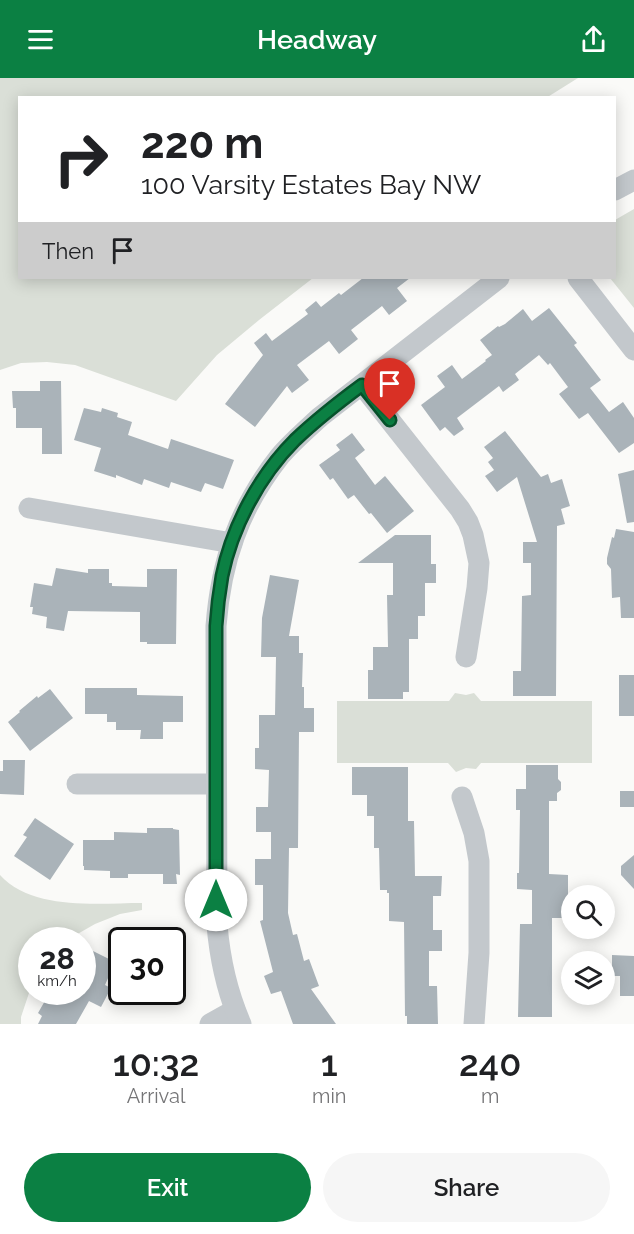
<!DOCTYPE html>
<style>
body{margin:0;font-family:Raleway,sans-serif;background:#f6f6f6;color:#202124;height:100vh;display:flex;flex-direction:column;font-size:22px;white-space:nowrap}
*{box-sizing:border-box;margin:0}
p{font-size:20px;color:#757577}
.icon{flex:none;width:33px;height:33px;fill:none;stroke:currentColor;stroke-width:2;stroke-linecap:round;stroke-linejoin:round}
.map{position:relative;height:946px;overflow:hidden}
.drawer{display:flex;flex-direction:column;background:#fff;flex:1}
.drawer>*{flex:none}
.top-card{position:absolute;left:18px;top:18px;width:598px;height:183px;border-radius:0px;box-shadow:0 3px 15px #0003;background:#fff;color:#202124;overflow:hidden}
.buttons{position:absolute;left:561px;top:807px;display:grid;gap:12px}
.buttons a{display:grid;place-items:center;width:54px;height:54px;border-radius:50%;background:#fff;box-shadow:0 3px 15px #0003;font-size:30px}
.speed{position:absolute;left:18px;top:849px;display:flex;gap:12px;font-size:30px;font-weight:700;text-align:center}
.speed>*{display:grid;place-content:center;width:78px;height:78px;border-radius:50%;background:#fff;box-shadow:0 3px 15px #0003;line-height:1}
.speed small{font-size:15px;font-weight:400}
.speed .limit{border:3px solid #111;border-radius:9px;background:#fff;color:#111}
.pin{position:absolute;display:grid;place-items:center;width:51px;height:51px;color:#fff;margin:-62px -26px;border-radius:50% 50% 50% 0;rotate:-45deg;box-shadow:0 0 6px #0007}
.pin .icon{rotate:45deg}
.me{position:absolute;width:66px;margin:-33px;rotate:0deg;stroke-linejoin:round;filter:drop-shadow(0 0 4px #0008)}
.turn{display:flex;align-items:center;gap:21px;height:126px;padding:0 24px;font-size:27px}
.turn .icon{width:78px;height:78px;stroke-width:2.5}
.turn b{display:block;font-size:42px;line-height:51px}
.then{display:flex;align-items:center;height:57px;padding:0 24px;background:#0003;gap:12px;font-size:22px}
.eta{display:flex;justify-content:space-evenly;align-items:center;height:102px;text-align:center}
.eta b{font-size:36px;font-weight:600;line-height:42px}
.cta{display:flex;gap:12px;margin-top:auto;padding:12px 24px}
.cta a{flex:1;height:69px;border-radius:36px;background:#0b8043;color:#fff;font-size:24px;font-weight:600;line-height:69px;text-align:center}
.cta a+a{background:#f6f6f6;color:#202124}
header{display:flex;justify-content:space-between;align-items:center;height:78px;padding:0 24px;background:#0b8043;color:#fff;font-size:27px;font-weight:600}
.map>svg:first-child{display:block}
</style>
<header><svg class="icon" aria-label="menu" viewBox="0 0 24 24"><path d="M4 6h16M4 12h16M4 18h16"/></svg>Headway<svg class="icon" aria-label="share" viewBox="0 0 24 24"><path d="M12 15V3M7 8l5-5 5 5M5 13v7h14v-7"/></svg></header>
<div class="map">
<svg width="634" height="946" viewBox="0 0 634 946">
<rect width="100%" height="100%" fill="#fafaf8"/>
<g fill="#dadfd7">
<path d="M0 0H578L546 20H20V200H313L259 242 217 277 176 323 75 287 47 284 21 285 0 292Z"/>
<path d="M634 131V230L610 200H615V142Z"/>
<path d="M455 615 466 617 474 615 481 623H592V685H481L476 691 466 690 456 694 448 685H337V623H449Z"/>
<path d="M0 797C33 833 97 825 142 825V832L120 836 95 846 67 862H32L31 909 21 939V946H0Z"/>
</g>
<g fill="#aab3b9">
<path d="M363 200H410L397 210 407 223 389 237 382 228 351 252 358 261 339 276 329 263 297 287 309 302 292 315 287 308 255 349 225 326 263 277 254 265 266 255 272 263 308 236 305 232 316 223 321 229 339 215 341 217Z"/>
<path d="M549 230 577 265 574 267 601 302 590 310 609 334 623 324 634 340V365L619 375 588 335 579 341 559 316 568 309 550 285 548 287 539 277 515 296 519 302 503 314 499 308 457 340 464 351 454 358 445 349 440 353 421 327 445 309 437 298 452 287 462 301 486 283 485 282 492 277 480 262 498 248 499 249 505 246 523 231 532 243Z"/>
<path d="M40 303H61L62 376H42V350H16V330H13L12 313H40Z"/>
<path d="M84 330 101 334 102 330 118 335 117 339 132 344 128 357 168 371 171 361 234 382 223 411 205 405 201 414 171 404 169 410 144 401 142 407 116 397V400L94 393 101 370 74 362Z"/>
<path d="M505 353 541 399 548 396 551 405 562 401 570 428 561 431 565 446 557 448 556 618H513V593H521L522 518 531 517V485H523V464H537L517 399 497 414 485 398 494 392 488 384 493 380 484 369Z"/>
<path d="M352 355 365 372 355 380 375 407 385 398 414 433 387 455 371 435 369 436 354 417 348 421 333 400 330 402 319 387 340 372 336 367Z"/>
<path d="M634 392V444L627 445 618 396Z"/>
<path d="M616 451 634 454V540H621L620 519 612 520 611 491 607 486V480L612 459 614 460Z"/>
<path d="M395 457H431V486H436V505H425V538H418V561H409V614H403V621H368V592H373V569H388L387 517H393V485H358Z"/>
<path d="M56 490 88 495V491H109V505H112V508L147 509V491H177L176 566H147V564H140V534L68 533 64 553 46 550 47 539 32 536 33 529H30L34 505 52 508Z"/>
<path d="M270 497 299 502 289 558H299V575H303L302 609H304V630H314V654H299L298 770H289L288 835 293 857 297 856 304 883 309 881 319 908 311 911 336 946H293L281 913 271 916 264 898 273 894 260 843 263 842V807H255V781H271V754H256V729H268L269 692 255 691V670H259V637H275L276 579H261L262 540Z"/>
<rect x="619" y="597" width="15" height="41"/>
<path d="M85 610H137V617L183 618V644H163V661H140L141 652H116V644H107V636H85Z"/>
<path d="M50 611 73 640 30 673 8 644 20 634 19 633 37 618 38 620Z"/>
<path d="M3 682H25L24 717 0 716V693H3Z"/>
<path d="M526 687H558V701L561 704V712L557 715V723H549V796L568 797V840H552V939H518L520 846H532V812L517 811V795H519L520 732H516V711H526Z"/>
<path d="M352 689H408V743H414L415 798H442L441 818H433V852H442V873H429V908H437L438 946H407V938H405L404 844 389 843V815H387V812H380L379 770H374V738H367V717H352Z"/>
<rect x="620" y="713" width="14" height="16"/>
<path d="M35 740 74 766 50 802 14 778 27 759 23 757Z"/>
<path d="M147 750H173V751L179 752 180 797 176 796 177 806H163V796H128V800H110V793L84 792V788H83V762H114V754L147 755Z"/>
<path d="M634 777V811L621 797V788Z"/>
<rect x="172" y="869" width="14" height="26"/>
<path d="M89 871 115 884 105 907 111 910 101 929 89 923 76 946H38L42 938 38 935 50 914H82V884Z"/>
<path d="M612 877 634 878V918H620V898H612Z"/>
</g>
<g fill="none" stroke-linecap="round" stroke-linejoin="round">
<g stroke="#c3c8cc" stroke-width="21">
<path d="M615 112 634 102"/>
<path d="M578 200 634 272"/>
<path d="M362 307 460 431 468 444 473 457 479 485 477 510 466 579"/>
<path d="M29 430 232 465"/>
<path d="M77 706H216"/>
<path d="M462 719 474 755 479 783V875L474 946"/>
<path d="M210 946 235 932"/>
<path d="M241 946C227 914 220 882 217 847L216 548C221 483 239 430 280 378 292 364 306 352 320 339L499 200"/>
</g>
</g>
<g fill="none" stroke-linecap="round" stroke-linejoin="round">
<g stroke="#07532c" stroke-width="15">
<path id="route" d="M216 822V548C217 532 219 515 222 498 232 449 259 398 295 362 316 342 339 324 362 307L390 342"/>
</g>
<use href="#route" stroke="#0b8043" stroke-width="10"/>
</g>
</svg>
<div class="buttons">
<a><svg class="icon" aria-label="search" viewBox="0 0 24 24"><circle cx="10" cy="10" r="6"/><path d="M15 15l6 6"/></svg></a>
<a><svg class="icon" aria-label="layers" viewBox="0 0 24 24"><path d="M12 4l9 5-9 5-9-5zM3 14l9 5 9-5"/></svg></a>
</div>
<div class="speed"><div>28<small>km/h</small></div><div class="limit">30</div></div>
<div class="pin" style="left:390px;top:342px;background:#d93025"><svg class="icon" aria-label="arrive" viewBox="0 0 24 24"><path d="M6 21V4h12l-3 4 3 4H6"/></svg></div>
<svg class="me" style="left:216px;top:822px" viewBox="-20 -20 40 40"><circle r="19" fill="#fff"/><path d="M0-13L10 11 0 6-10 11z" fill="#0b8043"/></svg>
<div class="top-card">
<div class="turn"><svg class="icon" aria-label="right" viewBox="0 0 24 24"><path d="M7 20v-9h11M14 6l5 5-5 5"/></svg><div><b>220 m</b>100 Varsity Estates Bay NW</div></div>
<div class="then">Then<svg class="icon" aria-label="arrive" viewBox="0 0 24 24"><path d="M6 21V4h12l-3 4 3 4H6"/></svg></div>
</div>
</div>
<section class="drawer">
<div class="eta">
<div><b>10:32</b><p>Arrival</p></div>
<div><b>1</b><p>min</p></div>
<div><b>240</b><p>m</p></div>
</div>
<div class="cta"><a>Exit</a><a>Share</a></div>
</section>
